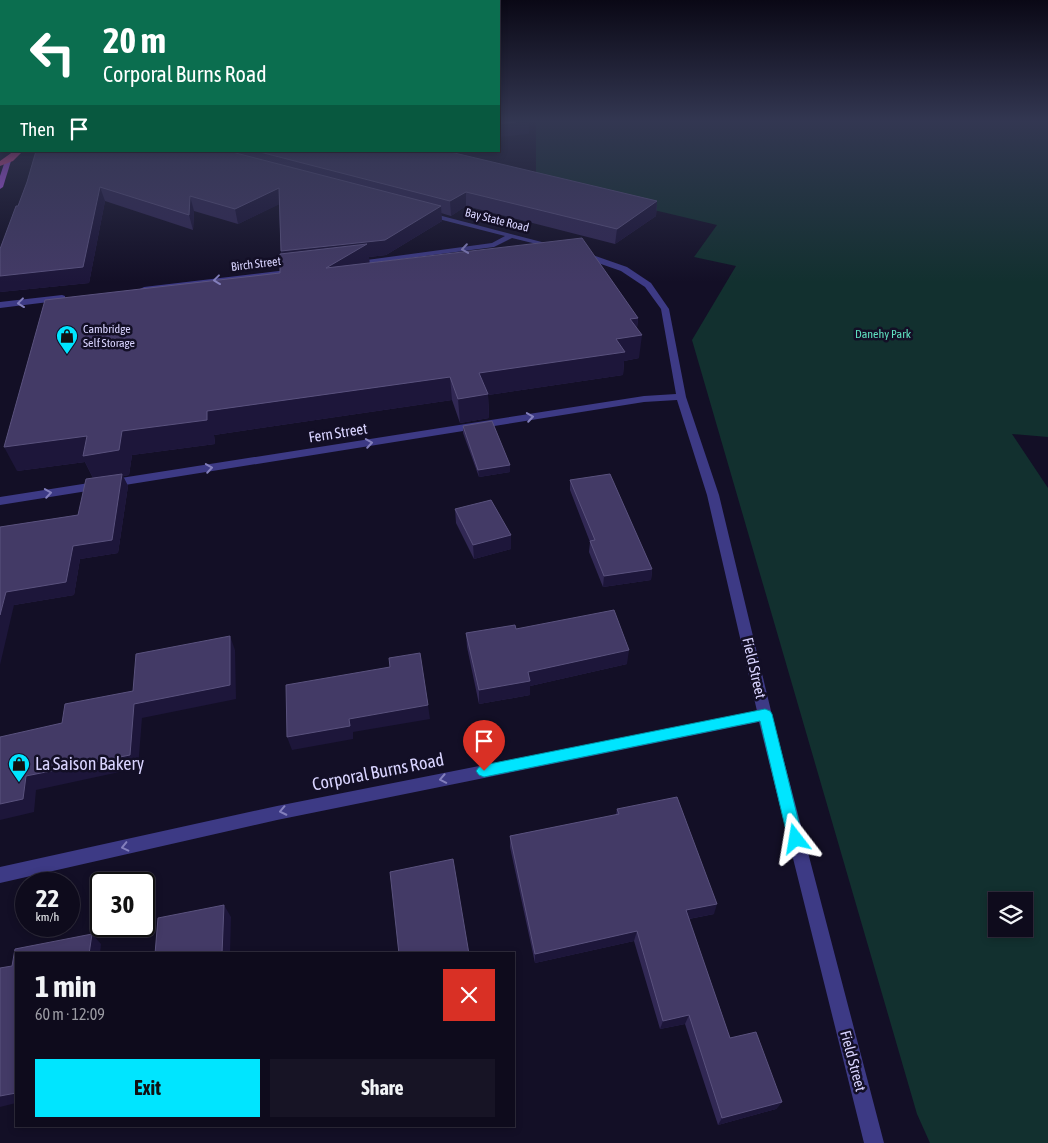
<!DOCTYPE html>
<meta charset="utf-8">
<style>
body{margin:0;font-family:"Asap Condensed",sans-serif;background:#171425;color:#f1f3f6;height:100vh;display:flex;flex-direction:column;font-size:19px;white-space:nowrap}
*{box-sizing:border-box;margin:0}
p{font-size:16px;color:#9b9ba3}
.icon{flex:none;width:28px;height:28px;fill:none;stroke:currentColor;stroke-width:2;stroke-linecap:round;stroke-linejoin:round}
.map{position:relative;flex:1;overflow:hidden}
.details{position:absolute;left:15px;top:952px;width:500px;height:175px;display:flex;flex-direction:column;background:#0e0b1c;border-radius:0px;box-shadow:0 2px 8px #0003,0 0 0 1px #2e2b3b}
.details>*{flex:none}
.hud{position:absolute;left:0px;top:0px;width:500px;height:152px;box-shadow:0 2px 8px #0003,0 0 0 1px #2e2b3b;background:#0b6e4f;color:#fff;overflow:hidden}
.buttons{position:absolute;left:988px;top:892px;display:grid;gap:10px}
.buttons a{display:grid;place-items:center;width:45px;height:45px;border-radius:0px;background:#0e0b1c;box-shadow:0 2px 8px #0003,0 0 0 1px #2e2b3b;font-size:25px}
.speed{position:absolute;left:15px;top:872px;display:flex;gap:10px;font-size:25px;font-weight:700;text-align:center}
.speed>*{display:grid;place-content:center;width:65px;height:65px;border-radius:50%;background:#0e0b1c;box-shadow:0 2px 8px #0003,0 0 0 1px #2e2b3b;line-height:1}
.speed small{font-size:12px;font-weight:400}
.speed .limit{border:2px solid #111;border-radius:8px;background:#fff;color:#111}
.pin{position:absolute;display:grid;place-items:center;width:42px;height:42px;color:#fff;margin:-51px -21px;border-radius:50% 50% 50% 0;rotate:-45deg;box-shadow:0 0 5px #0007}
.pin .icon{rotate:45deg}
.me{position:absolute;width:55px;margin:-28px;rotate:346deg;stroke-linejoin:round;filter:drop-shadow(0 0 4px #0008)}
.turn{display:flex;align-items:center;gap:18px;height:105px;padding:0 20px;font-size:22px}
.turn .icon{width:65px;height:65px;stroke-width:2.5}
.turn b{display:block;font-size:35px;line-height:42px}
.then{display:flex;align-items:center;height:48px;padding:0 20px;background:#0003;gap:10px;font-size:19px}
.round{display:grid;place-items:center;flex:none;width:52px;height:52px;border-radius:0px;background:#171425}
.overview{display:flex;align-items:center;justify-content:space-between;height:85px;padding:0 20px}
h1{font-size:30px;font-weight:700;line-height:38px}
.primary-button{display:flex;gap:10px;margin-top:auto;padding:10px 20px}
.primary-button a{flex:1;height:58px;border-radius:0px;background:#00e5ff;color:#111;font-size:20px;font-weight:700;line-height:58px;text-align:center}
.primary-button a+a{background:#171425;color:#f1f3f6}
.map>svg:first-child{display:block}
</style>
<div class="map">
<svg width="1048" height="1143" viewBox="0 0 1048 1143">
<rect width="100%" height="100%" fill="#130f26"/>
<path fill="#12302f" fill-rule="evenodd" d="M536 122H1048V437L1012 434 1048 488V1143H930L917 1114 692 340 736 266 694 257 717 225 536 182ZM996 901H1024V929H996Z"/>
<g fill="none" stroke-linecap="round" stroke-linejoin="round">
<g fill="#3d3a85" fill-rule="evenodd">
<path d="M423 211 561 247 557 249 512 238 494 247 349 266 348 264 352 262 492 243 505 236 423 215Z"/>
<path d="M578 252H584L627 267 651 283 669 309 686 397 719 495 772 715 884 1143H864L759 722 277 820 0 883V867L277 806 757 711 707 495 677 400 644 402 0 505V497L644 396 676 394 661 309 645 287 621 271 578 256Z"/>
<path d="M295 269 299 271 298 273 144 291 140 289 144 287Z"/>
<path d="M62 295 65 296V300L0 308V302Z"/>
</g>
<path fill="#c25bff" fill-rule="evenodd" d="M8 159 11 161 3 187 0 189V176L5 161Z"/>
<g fill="#ff4fa3" fill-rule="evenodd">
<rect x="0" y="136" width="1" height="4"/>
<path d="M14 151H23L13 161 0 166V161Z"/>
</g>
</g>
<g fill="#312854">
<path d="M36 151H446L657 201 656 216 615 244 466 206 451 216 441 213 442 221 386 255 369 257V263L638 318 637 328 639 358 624 361 623 375 488 395 489 418 460 423 452 400 214 435 215 444 132 455 129 475 123 476 128 486 118 553 80 559 74 595 14 605 0 527 78 515 93 478 85 462 17 471 280 273 281 254 279 204 238 224 194 211 193 230 105 201 89 283 0 292V249L18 206 27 182Z"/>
<path d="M463 426 510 465V472L479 477 463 433Z"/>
<path d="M570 480 652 569 651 580 603 587 589 552 590 542 570 490Z"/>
<path d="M455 509 511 549 474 559 456 523Z"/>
<path d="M516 629 627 664 530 686V695L479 704 467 647 466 633Z"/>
<path d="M617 809 714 914 689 919 730 1038 782 1102 776 1109 718 1125 685 1024 660 1029 634 941 535 963 510 847V836L616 815Z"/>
</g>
<g fill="#1d163a">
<path d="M516 122H529V134L499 137V124Z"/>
<path d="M100 187 105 201 89 283 0 292V276Z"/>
<path d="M279 188 282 203 238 224 235 209Z"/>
<path d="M466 192V206L451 216 450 201Z"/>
<path d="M190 196 194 211 193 230 189 215Z"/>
<path d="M657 201 656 216 615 244 617 229Z"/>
<path d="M441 206 442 221 386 255 369 257 370 265 330 290 284 267 281 251Z"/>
<path d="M638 318 636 336 642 335 639 358 624 361 623 375 488 395 489 418 460 423 458 399 479 373 616 339 630 319Z"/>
<path d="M450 377 452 400 214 435 215 444 132 455 129 475 123 476 128 486 118 553 80 559 74 595 14 605 0 665V615L6 592 73 546 94 480 85 462 17 471 4 447 122 431 207 411Z"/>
<path d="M510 465V472L479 477 478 470Z"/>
<path d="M511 535V549L474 559 473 545Z"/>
<path d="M652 569 651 580 603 587 604 576Z"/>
<path d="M230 636 235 650 236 699 142 718 138 768 36 790 34 812 0 820V804L26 776 134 704Z"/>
<path d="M629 650 627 664 530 686V695L479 704V690L528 672Z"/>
<path d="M428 705 430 719 353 732V739L292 750 287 737 349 719Z"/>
<path d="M717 904 714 914 683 920 686 910Z"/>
<path d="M224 905 231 917 230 954H222Z"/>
<path d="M637 931 634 941 535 963V954Z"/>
<path d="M92 934 101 944 100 954H89Z"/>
<path d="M689 1015 685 1024 660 1029 663 1021Z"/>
<path d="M16 1093V1103L0 1107V1096Z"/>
<path d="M782 1102 776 1109 718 1125 722 1118Z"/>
</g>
<g fill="#433a66" stroke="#5a527e">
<path d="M499 122H516L499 124Z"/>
<path d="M36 151H228L441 206 385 240 281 251 279 188 235 209 190 196 189 215 100 187 83 267 0 276V249L16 206H18L27 182Z"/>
<path d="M256 151H446L657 201 617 229 466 192 450 201Z"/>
<path d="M582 238 638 318 630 319 642 335 616 339 625 352 479 373 488 394 458 399 450 377 207 411V420L122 431 119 450 83 456 87 436 4 447 45 300 280 273V254L367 244 326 268Z"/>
<path d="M492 421 510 465 478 470 463 426Z"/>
<path d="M122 474 112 540 73 546 66 582 6 592 0 615V527L78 515 86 479Z"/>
<path d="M610 474 652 569 604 576 590 541 595 540 570 480Z"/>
<path d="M491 500 511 535 473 545 455 509Z"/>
<path d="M614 610 629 650 528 672 530 681 479 690 466 633 515 625 516 629Z"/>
<path d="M230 636V685L134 704 130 755 26 776 23 799 0 804V737L62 723 65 704 133 691 136 654Z"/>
<path d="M420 653 428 705 349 719 350 726 287 737 286 685 390 667 389 658Z"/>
<path d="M677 797 717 904 686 910 730 1038 756 1032 782 1102 722 1118 689 1015 663 1021 637 931 535 954 510 836 619 814 617 809Z"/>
<path d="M453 859 469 954H399L390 872Z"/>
<path d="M224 905 222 954H155L158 918Z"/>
<path d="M92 934 89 954H16V1093L0 1096V968L12 966 15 949Z"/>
</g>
<defs><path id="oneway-chevron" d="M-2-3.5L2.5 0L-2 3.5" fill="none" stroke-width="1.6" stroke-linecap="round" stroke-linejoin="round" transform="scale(1.25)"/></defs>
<g stroke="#837fbc">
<use href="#oneway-chevron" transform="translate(465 249) rotate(172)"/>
<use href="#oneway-chevron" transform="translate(217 280) rotate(173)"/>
<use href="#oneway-chevron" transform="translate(21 303) rotate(173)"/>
<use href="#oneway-chevron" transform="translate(530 417) rotate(-9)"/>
<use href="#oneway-chevron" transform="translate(369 443) rotate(-9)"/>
<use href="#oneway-chevron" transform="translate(209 468) rotate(-9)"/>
<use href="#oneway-chevron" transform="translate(48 493) rotate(-9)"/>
<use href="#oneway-chevron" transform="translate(443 779) rotate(169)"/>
<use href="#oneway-chevron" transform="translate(283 811) rotate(168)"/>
<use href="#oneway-chevron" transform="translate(125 847) rotate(167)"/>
</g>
<linearGradient id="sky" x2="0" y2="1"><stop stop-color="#0a0815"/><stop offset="0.43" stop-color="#333752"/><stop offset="1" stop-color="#333752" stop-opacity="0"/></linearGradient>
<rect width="1048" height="282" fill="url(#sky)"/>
<path fill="#00e5ff" stroke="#0095a6" d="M765 709 770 711 772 714 803 839 801 844 796 846 790 844 788 839 760 721 484 777 479 775 476 771 479 767 484 765Z"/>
<defs>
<g id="shop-pin" transform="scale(1.125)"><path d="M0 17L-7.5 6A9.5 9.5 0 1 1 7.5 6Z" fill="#00e5ff" stroke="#130f26"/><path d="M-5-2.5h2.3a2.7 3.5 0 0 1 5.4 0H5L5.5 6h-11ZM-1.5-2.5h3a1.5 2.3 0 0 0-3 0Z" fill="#111"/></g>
</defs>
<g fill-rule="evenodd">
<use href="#shop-pin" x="67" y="336"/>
<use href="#shop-pin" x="19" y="764"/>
</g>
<g text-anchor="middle" stroke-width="5" stroke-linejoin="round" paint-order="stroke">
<g font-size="12" fill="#d9d4ff" stroke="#130f26">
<text transform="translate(497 220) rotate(14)" y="4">Bay State Road</text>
<text transform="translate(256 264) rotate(-7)" y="4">Birch Street</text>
</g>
<g font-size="12" fill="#d9d4ff" stroke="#130f26" text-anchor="start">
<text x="83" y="333">Cambridge<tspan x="83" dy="14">Self Storage</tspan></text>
</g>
<g font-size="12" fill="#5fe0c0" stroke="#130f26">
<text x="883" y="338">Danehy Park</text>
</g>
<g font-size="15" fill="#d9d4ff" stroke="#130f26">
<text transform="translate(338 433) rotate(-9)" y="5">Fern Street</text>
<text transform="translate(754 668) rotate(77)" y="5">Field Street</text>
<text transform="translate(853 1061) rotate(75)" y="5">Field Street</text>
</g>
<g font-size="18" fill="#d9d4ff" stroke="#130f26" text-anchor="start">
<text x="35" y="770">La Saison Bakery</text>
</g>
<g font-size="18" fill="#d9d4ff" stroke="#130f26">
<text transform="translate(378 772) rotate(-11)" y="6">Corporal Burns Road</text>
</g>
</g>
</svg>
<div class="buttons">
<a><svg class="icon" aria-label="layers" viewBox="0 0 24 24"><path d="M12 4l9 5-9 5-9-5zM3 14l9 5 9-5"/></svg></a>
</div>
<div class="speed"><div>22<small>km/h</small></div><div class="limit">30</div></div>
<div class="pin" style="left:484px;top:771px;background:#d93025"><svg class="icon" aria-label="arrive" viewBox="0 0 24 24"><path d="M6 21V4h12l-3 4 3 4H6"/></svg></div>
<svg class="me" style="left:796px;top:839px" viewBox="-20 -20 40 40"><path d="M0-17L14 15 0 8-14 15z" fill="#00e5ff" stroke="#fff" stroke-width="4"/></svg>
<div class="hud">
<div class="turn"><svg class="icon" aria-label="left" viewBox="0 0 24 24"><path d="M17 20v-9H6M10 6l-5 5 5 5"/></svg><div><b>20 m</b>Corporal Burns Road</div></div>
<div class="then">Then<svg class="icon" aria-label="arrive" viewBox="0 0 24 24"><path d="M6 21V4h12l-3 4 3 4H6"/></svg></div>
</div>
<section class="details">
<div class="overview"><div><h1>1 min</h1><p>60 m · 12:09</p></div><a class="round" style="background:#d93025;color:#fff"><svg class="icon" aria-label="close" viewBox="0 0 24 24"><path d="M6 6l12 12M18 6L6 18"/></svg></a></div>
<div class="primary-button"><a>Exit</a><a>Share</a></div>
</section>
</div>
